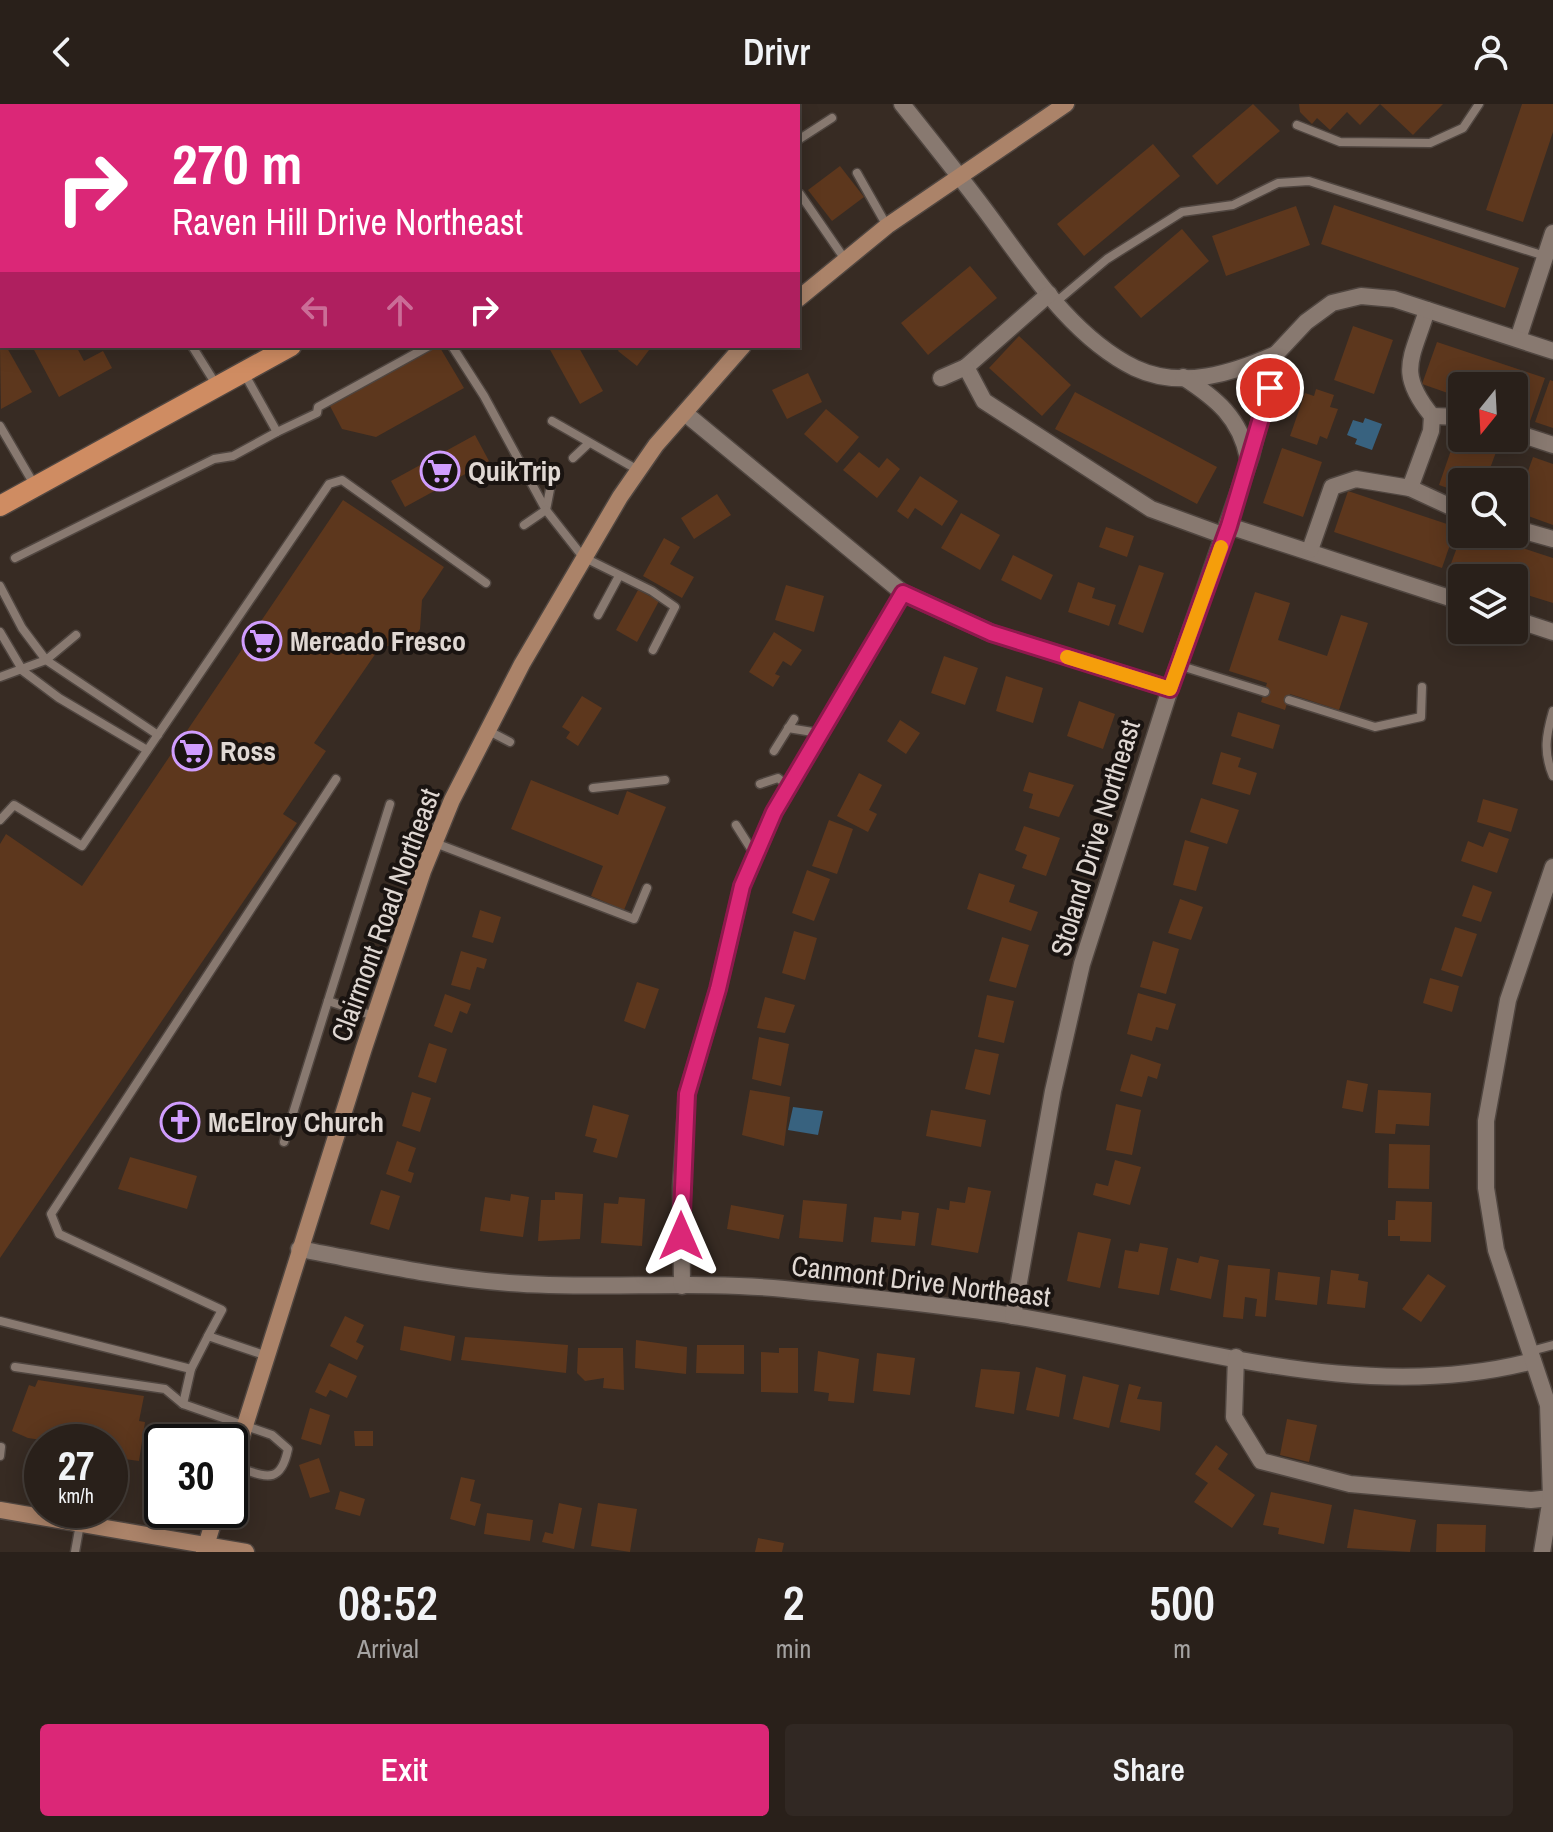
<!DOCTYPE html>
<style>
body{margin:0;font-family:"Archivo Narrow",sans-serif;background:#312823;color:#f1f3f6;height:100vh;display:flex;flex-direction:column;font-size:30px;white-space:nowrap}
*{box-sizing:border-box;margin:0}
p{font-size:26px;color:#a5a3a2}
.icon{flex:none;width:44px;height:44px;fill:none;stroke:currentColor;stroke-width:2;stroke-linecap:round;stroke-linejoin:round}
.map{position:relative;height:1448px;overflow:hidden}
.sheet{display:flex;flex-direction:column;background:#29201a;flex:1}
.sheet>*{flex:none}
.top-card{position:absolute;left:0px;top:0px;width:800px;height:244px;box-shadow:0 4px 20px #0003,0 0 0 2px #453e39;background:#db2777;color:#fff;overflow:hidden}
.needle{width:52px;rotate:198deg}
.fabs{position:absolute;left:1448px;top:268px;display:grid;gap:16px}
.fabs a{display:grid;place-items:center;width:80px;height:80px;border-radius:8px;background:#29201a;box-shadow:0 4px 20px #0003,0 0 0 2px #453e39;font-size:40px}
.speed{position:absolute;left:24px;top:1320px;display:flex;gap:16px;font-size:40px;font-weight:700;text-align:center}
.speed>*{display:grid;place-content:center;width:104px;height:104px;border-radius:50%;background:#29201a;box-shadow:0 4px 20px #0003,0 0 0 2px #453e39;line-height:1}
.speed small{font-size:20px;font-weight:400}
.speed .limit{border:4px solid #111;border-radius:12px;background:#fff;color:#111}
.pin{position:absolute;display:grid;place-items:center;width:68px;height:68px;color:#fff;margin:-34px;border:4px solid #fff;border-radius:50%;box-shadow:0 2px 8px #0007}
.me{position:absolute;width:88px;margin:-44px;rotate:0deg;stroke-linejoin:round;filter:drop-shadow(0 0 6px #0008)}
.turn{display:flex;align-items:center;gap:28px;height:168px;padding:0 40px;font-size:36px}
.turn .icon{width:104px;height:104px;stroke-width:2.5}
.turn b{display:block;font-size:56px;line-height:68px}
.lanes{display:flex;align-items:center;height:76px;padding:0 40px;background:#0003;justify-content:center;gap:40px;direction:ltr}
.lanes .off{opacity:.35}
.eta{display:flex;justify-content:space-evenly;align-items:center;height:136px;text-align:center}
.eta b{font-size:48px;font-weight:600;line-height:56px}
.action{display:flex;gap:16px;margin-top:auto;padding:16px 40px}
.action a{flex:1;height:92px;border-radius:8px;background:#db2777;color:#fff;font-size:32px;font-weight:600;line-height:92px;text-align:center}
.action a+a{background:#312823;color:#f1f3f6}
header{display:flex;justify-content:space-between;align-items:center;height:104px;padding:0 40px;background:#29201a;font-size:36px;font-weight:600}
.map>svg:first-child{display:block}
</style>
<header><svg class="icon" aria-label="back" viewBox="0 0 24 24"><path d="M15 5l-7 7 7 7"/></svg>Drivr<svg class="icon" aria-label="person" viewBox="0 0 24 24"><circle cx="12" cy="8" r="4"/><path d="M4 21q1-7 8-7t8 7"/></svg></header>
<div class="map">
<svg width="1553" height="1448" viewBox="0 0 1553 1448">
<rect width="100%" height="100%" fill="#372b23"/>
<g fill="#38627f">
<path d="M1365 314 1382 320 1372 346 1355 340 1357 335 1347 331 1353 316 1363 319Z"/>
<path d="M793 1003 823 1007 818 1031 788 1026Z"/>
</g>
<g fill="#5d371d">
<path d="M1253 0 1280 27 1217 81 1192 52Z"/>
<path d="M1299 0H1380L1360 21 1347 8 1330 26 1317 14 1312 20 1300 8Z"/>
<path d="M1380 0H1443L1413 31Z"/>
<path d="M1522 0H1553V28L1523 118 1486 106Z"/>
<path d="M1153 40 1180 72 1084 152 1057 120Z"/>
<path d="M840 62 864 93 832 117 808 86Z"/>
<path d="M1334 101 1519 164 1505 204 1321 140Z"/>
<path d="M1296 102 1310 141 1226 172 1212 132Z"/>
<path d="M1182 125 1209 157 1141 214 1114 183Z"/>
<path d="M970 162 997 194 928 251 901 219Z"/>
<path d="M1353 222 1393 236 1374 290 1334 276Z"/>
<path d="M1019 232 1071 281 1042 312 989 264Z"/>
<path d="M1437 238 1545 274 1530 317 1514 311V282H1462V294L1422 280Z"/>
<path d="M0 242H6L32 288 1 305Z"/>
<path d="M32 242H76L84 257 103 247 112 264 59 293Z"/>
<path d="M439 242 464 284 376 333 342 325 330 302Z"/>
<path d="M548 242H578L603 287 580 300Z"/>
<path d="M621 242H652L637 262 618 247Z"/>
<path d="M808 269 822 298 787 315 772 286Z"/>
<path d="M1550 276 1553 277V324L1535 318Z"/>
<path d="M1316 285 1334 291 1330 303 1338 305 1327 335 1320 332 1317 341 1290 332 1305 289 1314 292Z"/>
<path d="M1075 288 1217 363 1197 400 1055 325Z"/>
<path d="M826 305 859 333 837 359 804 330Z"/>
<path d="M1458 326 1462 327V334H1481L1499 340 1485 378H1462V389L1439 381Z"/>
<path d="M475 331 489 357 405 403 391 377Z"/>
<path d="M1282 344 1322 358 1303 413 1263 399Z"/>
<path d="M859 348 879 364 887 354 900 365 877 394 843 366Z"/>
<path d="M1533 353 1553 360V421L1514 407Z"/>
<path d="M920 372 958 397 942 422 915 404 908 415 897 407Z"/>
<path d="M1348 387 1456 423 1442 464 1334 428Z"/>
<path d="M717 390 731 411 694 435 681 414Z"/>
<path d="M343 396 444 463 422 496 420 525 410 540 399 533 392 542H385L379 551 376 549 314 639 326 647 283 710 297 719 0 1154V740L6 730 82 782Z"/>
<path d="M961 409 1000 431 980 466 941 444Z"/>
<path d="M1106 423 1134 432 1127 453 1099 443Z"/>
<path d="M1462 430H1480L1553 454V499L1514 487V474H1476L1449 465Z"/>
<path d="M664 434 680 443 670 460 694 473 682 494 643 472Z"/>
<path d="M1013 451 1053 471 1041 496 1001 476Z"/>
<path d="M1139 461 1164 469 1143 529 1118 520Z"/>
<path d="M1078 478 1095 484 1092 494 1116 501 1109 522 1068 508Z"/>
<path d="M786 481 824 492 814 528 775 516Z"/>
<path d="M638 486 659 497 637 538 616 526Z"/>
<path d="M1255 488 1290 499 1278 536 1327 552 1341 511 1368 519 1339 606 1290 590 1285 606 1261 598 1267 579 1229 567Z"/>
<path d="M774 528 802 546 791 562 783 557 775 570 780 572 773 583 749 568Z"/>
<path d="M944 552 978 564 965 601 931 589Z"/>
<path d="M1006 572 1043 584 1033 619 996 607Z"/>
<path d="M582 592 602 604 578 642 566 634 570 628 562 623Z"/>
<path d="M1079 597 1115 610 1103 645 1067 632Z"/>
<path d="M1238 608 1280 621 1273 645 1231 632Z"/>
<path d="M900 616 920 629 906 650 887 637Z"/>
<path d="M1221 648 1241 654 1238 663 1257 669 1250 691 1212 680Z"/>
<path d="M1029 668 1074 681 1059 713 1029 704 1033 690 1023 687Z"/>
<path d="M859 669 882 681 869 706 877 710 868 728 837 712Z"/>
<path d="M531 676 618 711 627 687 666 703 624 806 591 792 603 762 511 725Z"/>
<path d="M1201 694 1239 706 1227 740 1190 728Z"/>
<path d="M1483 695 1518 705 1511 728 1477 718Z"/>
<path d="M829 716 853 725 837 770 812 762Z"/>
<path d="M1024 722 1060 734 1046 772 1022 764 1027 751 1015 746Z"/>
<path d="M1489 728 1509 735 1497 769 1461 757 1468 737 1483 743Z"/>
<path d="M1185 736 1209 743 1196 787 1173 781Z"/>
<path d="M807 766 830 775 814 817 792 809Z"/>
<path d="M979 769 1015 781 1009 798 1038 808 1031 827 967 805Z"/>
<path d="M1473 781 1492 788 1481 818 1462 812Z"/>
<path d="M1180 795 1203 803 1191 836 1168 829Z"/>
<path d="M480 806 501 813 493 839 472 833Z"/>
<path d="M1455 823 1477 830 1462 873 1441 866Z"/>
<path d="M794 827 817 834 805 876 782 869Z"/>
<path d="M1002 833 1029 841 1016 884 989 877Z"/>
<path d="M1153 837 1179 845 1166 890 1140 883Z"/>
<path d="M461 847 487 855 484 865 477 863 470 886 451 881Z"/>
<path d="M1430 874 1459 882 1452 908 1423 899Z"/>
<path d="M637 878 659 885 645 925 624 917Z"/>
<path d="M1138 889 1176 900 1168 926 1156 923 1152 937 1127 930Z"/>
<path d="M445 890 471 900 467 910 460 907 452 929 434 922Z"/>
<path d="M987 891 1014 897 1004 939 978 933Z"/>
<path d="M765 893 795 901 785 929 757 924Z"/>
<path d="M759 933 789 940 781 982 752 975Z"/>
<path d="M429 939 447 945 436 979 418 973Z"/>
<path d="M975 945 999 950 990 991 965 985Z"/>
<path d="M1131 950 1161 960 1157 975 1148 972 1142 993 1120 987Z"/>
<path d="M1347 976 1368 980 1363 1008 1342 1004Z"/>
<path d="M750 986 790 993 784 1042 742 1031Z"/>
<path d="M1378 986 1431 989 1429 1022 1396 1020 1395 1030 1375 1029Z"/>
<path d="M412 988 431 994 420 1028 402 1022Z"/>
<path d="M1116 1000 1141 1006 1132 1051 1106 1046Z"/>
<path d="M593 1001 629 1011 617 1054 593 1048 597 1035 585 1032Z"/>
<path d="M931 1006 986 1016 981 1043 926 1032Z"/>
<path d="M397 1037 416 1044 408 1067 414 1069 411 1079 386 1070Z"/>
<path d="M1389 1040 1430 1041 1429 1085 1388 1084Z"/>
<path d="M130 1053 197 1072 187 1105 118 1085Z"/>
<path d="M1115 1056 1141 1063 1130 1101 1093 1091 1096 1079 1108 1082Z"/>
<path d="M968 1083 991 1087 978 1149 931 1141 937 1104 949 1106 950 1097 965 1099Z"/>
<path d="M381 1086 400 1092 389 1126 370 1120Z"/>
<path d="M555 1088 583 1090 580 1135 538 1137 541 1096H555Z"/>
<path d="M511 1090 529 1093 523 1133 480 1127 485 1093 510 1097Z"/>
<path d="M619 1093 645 1095 642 1142 601 1139 604 1099 618 1100Z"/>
<path d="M803 1096 847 1100 843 1138 799 1134Z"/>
<path d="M1396 1097 1432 1098 1431 1138 1400 1137V1132H1388V1116H1395Z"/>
<path d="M731 1101 784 1111 779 1135 727 1125Z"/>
<path d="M902 1107 919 1109 915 1142 871 1138 874 1113 901 1116Z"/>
<path d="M1078 1128 1111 1135 1100 1184 1067 1177Z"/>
<path d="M1140 1139 1168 1144 1159 1191 1118 1184 1125 1146 1138 1148Z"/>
<path d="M1200 1152 1219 1156 1211 1195 1170 1186 1177 1154 1198 1159Z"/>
<path d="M1228 1161 1270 1165 1266 1213 1255 1212 1257 1195 1245 1193 1243 1215 1223 1213Z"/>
<path d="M1331 1166 1359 1170 1358 1176 1368 1178 1365 1204 1327 1200Z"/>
<path d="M1278 1168 1320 1173 1317 1201 1275 1196Z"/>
<path d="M1428 1170 1446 1182 1421 1218 1402 1205Z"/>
<path d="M345 1212 364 1221 356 1238 364 1242 357 1256 330 1242Z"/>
<path d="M404 1222 455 1232 451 1257 400 1246Z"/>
<path d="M465 1233 568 1241 566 1269 461 1256Z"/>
<path d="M636 1236 687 1243 686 1270 635 1264Z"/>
<path d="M697 1241H744V1270L696 1269Z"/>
<path d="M578 1244H623L624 1286 603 1284 604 1274 585 1277 577 1269Z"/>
<path d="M779 1244H798V1289L761 1288V1248L779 1249Z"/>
<path d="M818 1247 859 1255 854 1299 828 1297 829 1289 814 1287Z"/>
<path d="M877 1249 915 1254 910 1291 873 1287Z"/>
<path d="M329 1259 357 1272 347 1294 330 1286 326 1293 315 1288Z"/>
<path d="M1036 1263 1066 1271 1059 1313 1026 1306Z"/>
<path d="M981 1265 1020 1268 1014 1310 975 1303Z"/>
<path d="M1083 1272 1119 1281 1109 1324 1073 1315Z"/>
<path d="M38 1276 144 1292 139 1317 145 1318 139 1357 110 1353V1338H55L28 1334 12 1327 29 1281 35 1283Z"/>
<path d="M1129 1280 1141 1283 1137 1295 1162 1298 1160 1327 1120 1318Z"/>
<path d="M310 1304 330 1311 321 1341 301 1335Z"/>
<path d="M1287 1315 1317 1321 1309 1358 1280 1351Z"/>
<path d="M354 1327H373V1342H355Z"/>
<path d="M1216 1341 1228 1350 1218 1365 1255 1391 1232 1424 1194 1398 1208 1379 1195 1370Z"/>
<path d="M319 1354 330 1388 310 1394 299 1361Z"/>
<path d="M461 1373 475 1376 470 1397 481 1400 475 1422 450 1415Z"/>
<path d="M340 1387 365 1395 360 1412 335 1405Z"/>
<path d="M1271 1388 1332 1401 1324 1440 1278 1430 1279 1424 1263 1421Z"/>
<path d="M559 1399 582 1404 574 1445 542 1438 545 1428 553 1430Z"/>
<path d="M598 1399 637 1405 630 1448 591 1442Z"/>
<path d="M1354 1405 1416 1416 1410 1448 1347 1444Z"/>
<path d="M487 1409 533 1416 530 1437 484 1430Z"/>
<path d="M1437 1420 1486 1421 1485 1448H1436Z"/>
<path d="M758 1434 784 1439 782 1448H755Z"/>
</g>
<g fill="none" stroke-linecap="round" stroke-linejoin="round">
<g stroke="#504640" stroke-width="11">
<g id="lane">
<path d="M713 0 715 2"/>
<path d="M746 0 747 2"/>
<path d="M1297 21 1340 38 1430 39 1463 24 1479 0"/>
<path d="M798 36 832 14"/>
<path d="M857 69 887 122"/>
<path d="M800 90 844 154"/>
<path d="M1056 198 1107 155 1182 108 1233 101 1278 79 1309 77 1545 152"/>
<path d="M192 242 217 282"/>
<path d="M452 242 484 292 546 406"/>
<path d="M552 317 638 366"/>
<path d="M0 322 35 382"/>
<path d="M277 328 317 309 318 303 429 242"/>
<path d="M573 354 589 339"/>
<path d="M546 406 553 370 558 367"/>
<path d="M524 421 546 406 583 453 652 487 675 503 653 546"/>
<path d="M15 454 214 355 233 352 277 328 244 269"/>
<path d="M0 482 22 524 46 556 158 631"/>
<path d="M598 511 619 472"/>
<path d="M0 528 23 567 59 594 147 646"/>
<path d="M1521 535 1525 519"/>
<path d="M1178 561 1265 588"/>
<path d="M0 573 46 556 76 531"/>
<path d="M1289 596 1375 623 1421 613 1422 583"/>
<path d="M1553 607C1546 631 1543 648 1553 672"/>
<path d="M788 624 819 629"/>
<path d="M487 626 510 638"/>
<path d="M774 647 794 615"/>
<path d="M760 680 778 674 788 682"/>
<path d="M593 684 665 676"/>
<path d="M0 716 14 701 82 742 329 380 342 376 486 479"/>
<path d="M736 721 755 751"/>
<path d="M435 739 634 815 647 784"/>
<path d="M374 912 328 897 390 700"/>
<path d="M284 1038 328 897"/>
<path d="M0 1217 191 1265 208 1232 267 1252"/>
<path d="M208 1232 222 1206 59 1130 51 1110 336 675"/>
<path d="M1531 1247 1553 1241"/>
<path d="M15 1263 165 1285 183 1300"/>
<path d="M191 1265 183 1300 272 1331 288 1345C280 1384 263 1371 233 1362"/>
<path d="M0 1352 1 1343"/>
<path d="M75 1448 80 1420"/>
</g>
</g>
<g stroke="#504640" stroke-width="19">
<g id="street">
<path d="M95 0 99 2"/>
<path d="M902 0C930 35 958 70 985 106 1027 162 1070 232 1135 264 1182 286 1233 269 1276 250"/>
<path d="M1049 190 966 263 984 297 1151 405 1225 432"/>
<path d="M1518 235 1553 129"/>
<path d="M1183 273C1217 295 1240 314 1248 354"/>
<path d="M941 274 966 263"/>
<path d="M686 310 903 489 991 529 1170 585"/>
<path d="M1432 312 1462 313"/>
<path d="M1514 328 1553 341"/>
<path d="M1410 384 1462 408"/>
<path d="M1229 422 1462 498"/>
<path d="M1514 424 1553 435"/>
<path d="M1310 446 1332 383 1356 375 1410 384 1431 327 1432 312C1396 268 1412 255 1427 206"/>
<path d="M1514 515 1553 528"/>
<path d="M299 1145C369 1158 438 1174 509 1179 600 1186 693 1176 784 1185 861 1193 938 1200 1014 1212 1184 1239 1362 1302 1533 1257"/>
<path d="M682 1182 681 1082 687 990 718 885 742 782 774 708 903 489"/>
<path d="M1013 1212 1053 987 1082 860 1170 585 1251 352 1276 250 1306 218 1332 199 1361 192 1394 195 1553 247"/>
<path d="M1236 1253 1234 1313 1261 1357 1350 1380 1531 1396 1551 1394"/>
<path d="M1542 1448 1551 1394 1548 1301 1496 1146 1486 1084V1017L1508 896 1553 763"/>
</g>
</g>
<g stroke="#504640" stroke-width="19">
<g id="secondary">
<path d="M798 195 887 122 1066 0"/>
<path d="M230 1369 364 944 423 767 452 696 522 560 620 393 656 341 743 242"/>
<path d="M0 1406 246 1448"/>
<path d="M204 1448 217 1406"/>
</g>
</g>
<g stroke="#504640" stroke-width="23">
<g id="primary">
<path d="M727 2 731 0"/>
<path d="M0 402 291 242"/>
</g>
</g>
<use href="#lane" stroke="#887970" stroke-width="8"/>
<use href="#street" stroke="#887970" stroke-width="16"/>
<use href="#secondary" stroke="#ab8369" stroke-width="16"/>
<use href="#primary" stroke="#cf8c62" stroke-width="20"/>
</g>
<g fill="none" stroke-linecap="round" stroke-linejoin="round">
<g stroke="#8e194d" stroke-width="20">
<path id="route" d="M681 1132 687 990 718 885 742 782 774 708 903 489 991 529 1170 585 1229 422 1270 284"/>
</g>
<use href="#route" stroke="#db2777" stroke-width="14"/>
<path stroke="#f59e0b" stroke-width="14" d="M1067 553 1170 585 1221 443"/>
</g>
<defs>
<g id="supermarket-ring" transform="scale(2)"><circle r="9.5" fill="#1a1411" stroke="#d09dfe" stroke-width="1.5"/><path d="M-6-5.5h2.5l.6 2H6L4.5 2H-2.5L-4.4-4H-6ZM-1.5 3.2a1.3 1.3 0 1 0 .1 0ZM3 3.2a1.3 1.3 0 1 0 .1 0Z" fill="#d09dfe"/></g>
<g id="church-ring" transform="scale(2)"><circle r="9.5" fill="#1a1411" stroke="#d09dfe" stroke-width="1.5"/><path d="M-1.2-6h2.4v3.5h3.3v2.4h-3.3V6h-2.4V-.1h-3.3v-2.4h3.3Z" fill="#d09dfe"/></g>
</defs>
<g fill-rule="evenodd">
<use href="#supermarket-ring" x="440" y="367"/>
<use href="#supermarket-ring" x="262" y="537"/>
<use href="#supermarket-ring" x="192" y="647"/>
<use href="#church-ring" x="180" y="1018"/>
</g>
<g text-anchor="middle" stroke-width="8" stroke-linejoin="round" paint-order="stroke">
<g font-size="28" font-weight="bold" fill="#e0d8d3" stroke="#1a1411" text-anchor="start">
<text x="468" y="377">QuikTrip</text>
<text x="290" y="547">Mercado Fresco</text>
<text x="220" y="657">Ross</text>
<text x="208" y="1028">McElroy Church</text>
</g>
<g font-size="28" fill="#e0d8d3" stroke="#1a1411">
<text transform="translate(1095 734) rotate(-73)" y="10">Stoland Drive Northeast</text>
<text transform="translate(385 811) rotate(-70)" y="10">Clairmont Road Northeast</text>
<text transform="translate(921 1177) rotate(7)" y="10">Canmont Drive Northeast</text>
</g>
</g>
</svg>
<div class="fabs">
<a><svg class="needle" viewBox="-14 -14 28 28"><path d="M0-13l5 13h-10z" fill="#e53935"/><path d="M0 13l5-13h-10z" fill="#a5a3a2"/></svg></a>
<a><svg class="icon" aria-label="search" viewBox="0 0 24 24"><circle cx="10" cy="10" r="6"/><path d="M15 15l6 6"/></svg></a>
<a><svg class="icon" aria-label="layers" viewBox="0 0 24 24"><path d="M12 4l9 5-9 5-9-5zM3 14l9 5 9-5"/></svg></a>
</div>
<div class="speed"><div>27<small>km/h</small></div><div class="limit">30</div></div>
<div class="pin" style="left:1270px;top:284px;background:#d93025"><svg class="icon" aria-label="arrive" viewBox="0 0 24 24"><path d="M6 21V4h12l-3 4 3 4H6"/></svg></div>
<svg class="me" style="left:681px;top:1132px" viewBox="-20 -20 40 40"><path d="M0-17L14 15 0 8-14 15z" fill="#db2777" stroke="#fff" stroke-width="4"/></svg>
<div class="top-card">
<div class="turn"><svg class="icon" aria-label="right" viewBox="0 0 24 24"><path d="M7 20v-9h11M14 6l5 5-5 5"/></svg><div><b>270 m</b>Raven Hill Drive Northeast</div></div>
<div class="lanes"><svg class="icon off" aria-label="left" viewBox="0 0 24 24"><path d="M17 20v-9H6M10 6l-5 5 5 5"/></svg><svg class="icon off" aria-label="ahead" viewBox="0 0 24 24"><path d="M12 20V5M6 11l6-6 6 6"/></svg><svg class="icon" aria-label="right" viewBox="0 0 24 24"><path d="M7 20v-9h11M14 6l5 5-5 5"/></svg></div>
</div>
</div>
<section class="sheet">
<div class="eta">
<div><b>08:52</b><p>Arrival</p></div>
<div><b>2</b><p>min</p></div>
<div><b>500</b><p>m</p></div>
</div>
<div class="action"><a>Exit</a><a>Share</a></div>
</section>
